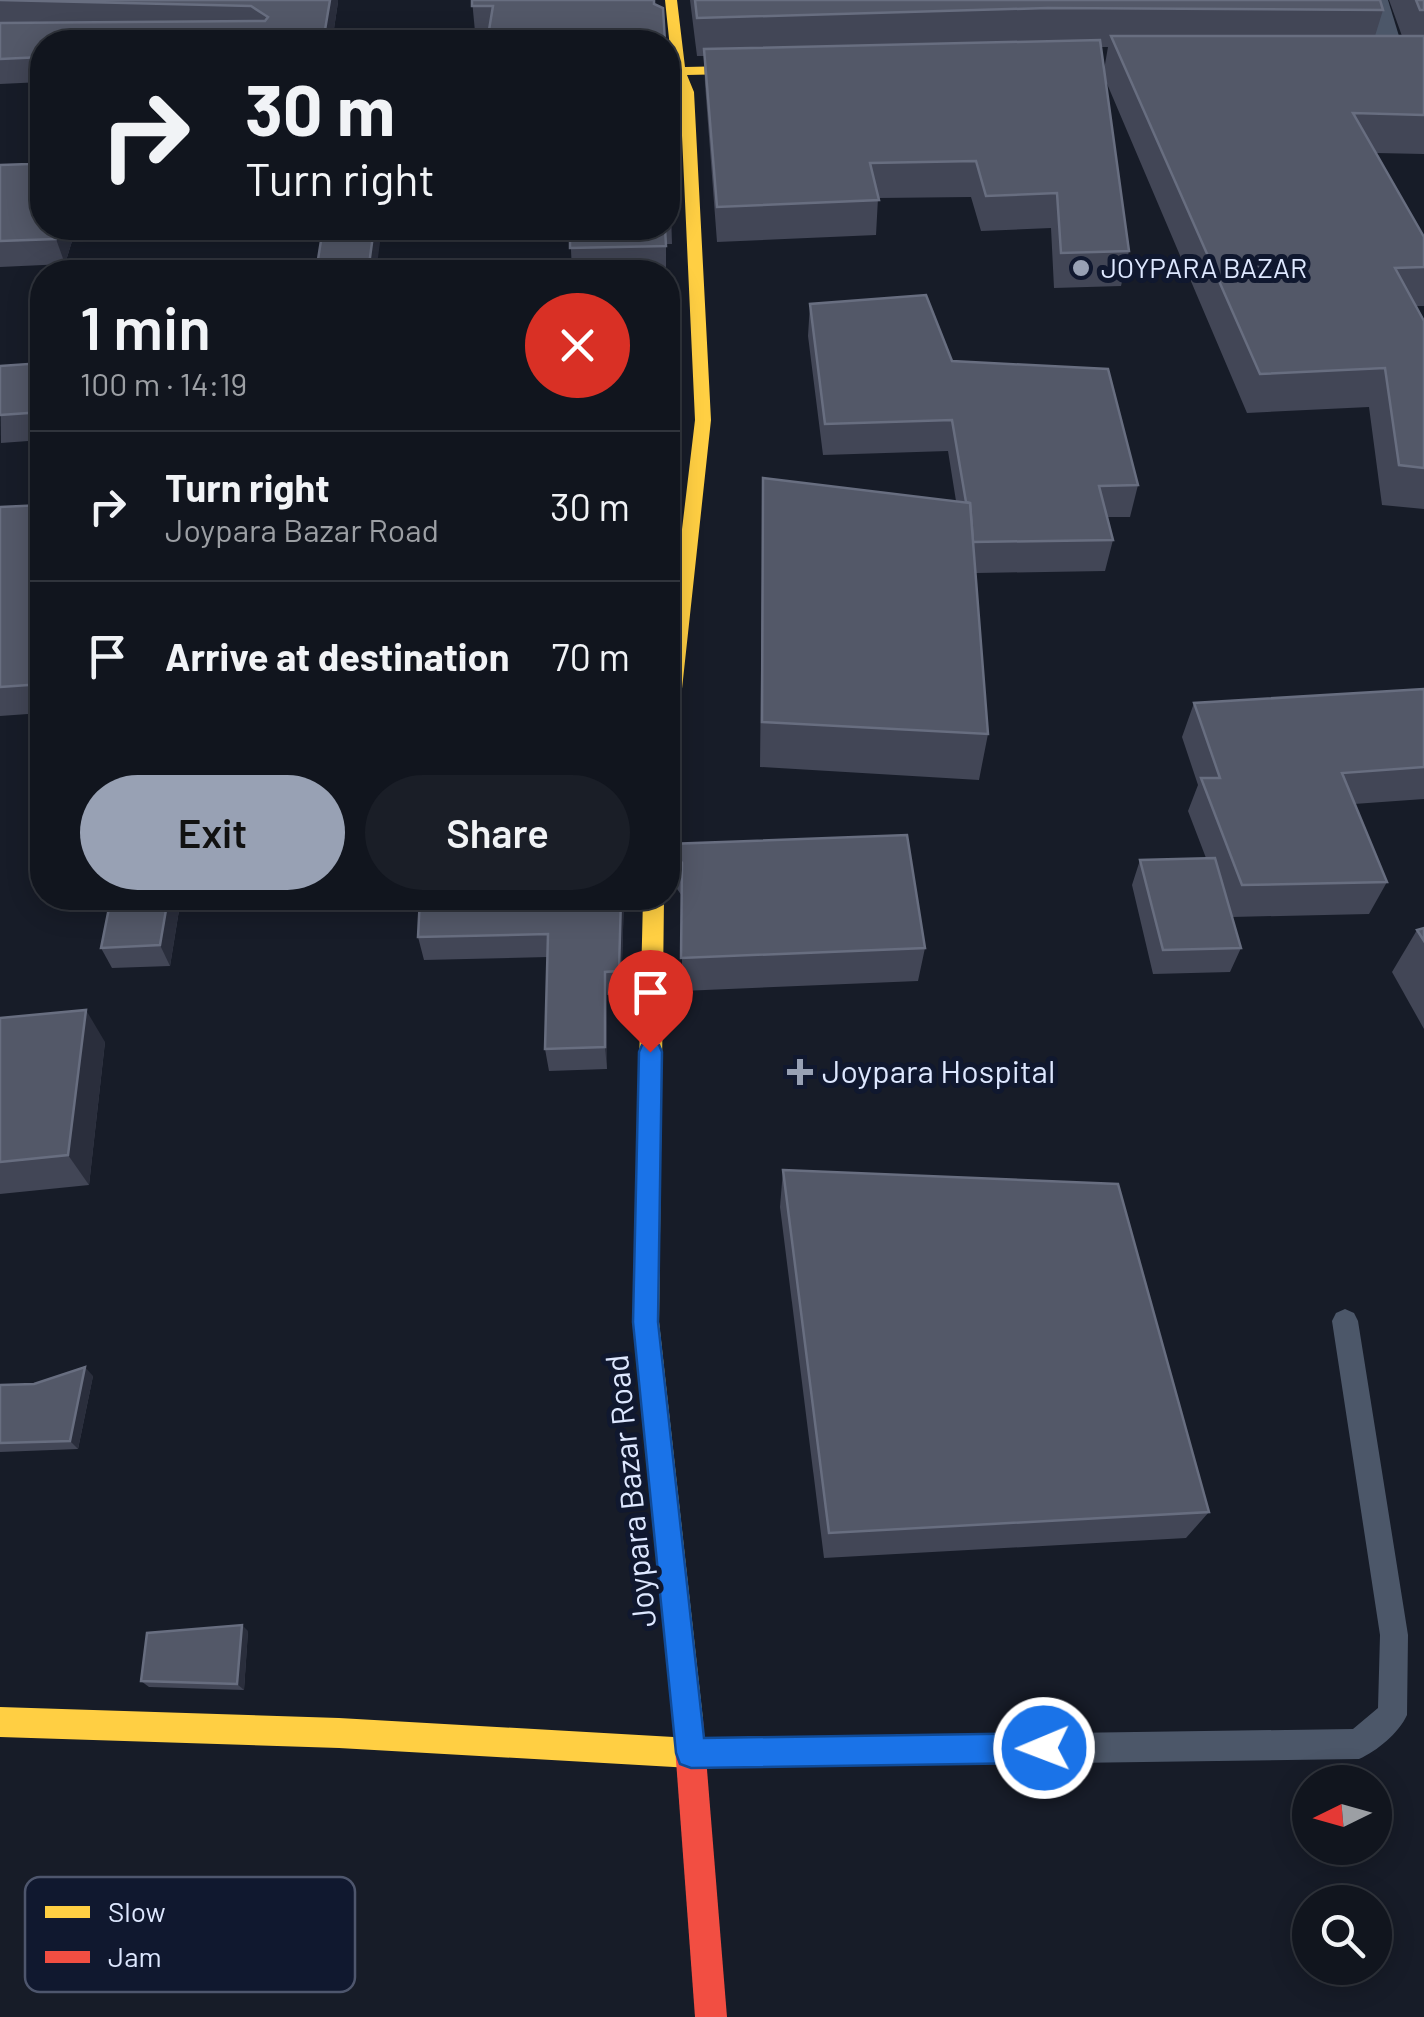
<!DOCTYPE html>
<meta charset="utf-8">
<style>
body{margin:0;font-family:Barlow,sans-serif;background:#1a1e27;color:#f1f3f6;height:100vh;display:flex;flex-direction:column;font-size:38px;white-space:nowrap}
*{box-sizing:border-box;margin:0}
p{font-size:32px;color:#9c9fa4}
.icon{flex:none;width:55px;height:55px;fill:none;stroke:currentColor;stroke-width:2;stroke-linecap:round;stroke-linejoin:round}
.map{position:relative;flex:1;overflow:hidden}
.sheet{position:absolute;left:30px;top:260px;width:650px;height:650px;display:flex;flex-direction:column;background:#11151e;border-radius:40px;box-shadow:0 5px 25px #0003,0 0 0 2px #30343c}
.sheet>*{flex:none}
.banner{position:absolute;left:30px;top:30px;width:650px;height:210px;border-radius:40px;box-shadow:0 5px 25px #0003,0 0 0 2px #30343c;background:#11151e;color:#f1f3f6;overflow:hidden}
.needle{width:65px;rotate:265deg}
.controls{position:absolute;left:1292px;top:1765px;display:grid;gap:20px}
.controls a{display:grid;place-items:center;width:100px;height:100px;border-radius:50%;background:#11151e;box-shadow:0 5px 25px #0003,0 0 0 2px #30343c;font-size:50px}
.pin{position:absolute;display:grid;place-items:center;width:85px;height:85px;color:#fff;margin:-102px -42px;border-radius:50% 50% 50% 0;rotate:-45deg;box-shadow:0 0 10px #0007}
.pin .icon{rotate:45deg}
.me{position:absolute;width:110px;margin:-55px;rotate:269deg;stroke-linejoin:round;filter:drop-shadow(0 0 8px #0008)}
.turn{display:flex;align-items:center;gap:35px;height:210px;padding:0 50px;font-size:45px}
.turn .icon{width:130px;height:130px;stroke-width:2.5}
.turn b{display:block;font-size:70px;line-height:85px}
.round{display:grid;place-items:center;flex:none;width:105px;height:105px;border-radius:52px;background:#1a1e27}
.head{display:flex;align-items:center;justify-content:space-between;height:170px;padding:0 50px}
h1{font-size:60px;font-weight:600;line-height:75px}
.action{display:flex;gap:20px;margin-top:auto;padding:20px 50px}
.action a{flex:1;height:115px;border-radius:60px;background:#98a1b4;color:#111;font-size:40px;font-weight:600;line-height:115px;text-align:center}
.action a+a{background:#1a1e27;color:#f1f3f6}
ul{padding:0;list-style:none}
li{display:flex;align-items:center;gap:30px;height:150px;padding:0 50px;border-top:2px solid #30343c}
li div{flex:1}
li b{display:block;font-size:38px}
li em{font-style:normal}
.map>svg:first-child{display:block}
</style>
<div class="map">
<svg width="1424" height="2017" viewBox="0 0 1424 2017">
<rect width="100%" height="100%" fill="#171c28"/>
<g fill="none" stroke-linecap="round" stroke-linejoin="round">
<path fill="#4c5769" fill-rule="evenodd" d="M1345 1309 1354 1313 1358 1321 1408 1635 1407 1715C1399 1733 1377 1751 1359 1759L699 1768 689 1763 684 1753 689 1743 699 1738 1353 1729 1378 1708 1380 1635 1332 1321 1336 1313Z"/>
<path fill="#4c5769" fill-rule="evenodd" d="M1360 0H1388L1406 59 1402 65H1382L1378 59Z"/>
<g fill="#ffcf43" fill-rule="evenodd">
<path d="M665 0H677L685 67 781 65 788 69 781 73 687 75 694 92 711 420 678 726 668 733V647L695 420 680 92 673 75H668V67H672Z"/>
<path d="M643 898H664L659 1322 703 1720 698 1730 688 1735 678 1730 673 1720 633 1322Z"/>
<path d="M0 1707 339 1718 691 1738 701 1743 706 1753 701 1763 691 1768 339 1748 0 1737Z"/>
</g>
<path fill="#f24e42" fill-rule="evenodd" d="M688 1705 698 1710 703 1720 727 2017H695L673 1720 678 1710Z"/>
</g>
<g fill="#424656" fill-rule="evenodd">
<path d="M0 0H338V2L332 42H42V82L0 84Z"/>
<path d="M472 0 665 42H476Z"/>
<path d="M690 0H1380L1383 10 1375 36H1402L1389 0H1424V154L1376 153 1424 237V306H1416L1424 321V509L1382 505 1369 407 1247 413 1105 79 1129 251 1121 286 1054 288 1051 228 981 231 971 197 878 198 876 235 717 242 705 84 704 56H697ZM1101 47H1108L1104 70Z"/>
<path d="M668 115 672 244H666V272H572L570 228H668Z"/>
<path d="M29 164 76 228 65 264 0 267V165Z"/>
<path d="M810 304 952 361 1138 485 1130 517H1107L1113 540 1105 571 976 573 988 734 979 780 760 767 763 478 956 501 948 451 823 455 808 336Z"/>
<path d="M42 363V440L1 443 0 366Z"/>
<path d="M42 505V713L0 716V507Z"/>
<path d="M1424 689V799L1354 804 1387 882 1369 914 1232 917 1241 948 1230 972 1153 974 1132 885 1140 860 1206 858 1188 811 1198 785 1182 737 1194 703Z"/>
<path d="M669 844 925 948 918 981 682 991V896L670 879Z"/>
<path d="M181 898 170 966 112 968 101 948Z"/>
<path d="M624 898 621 994 607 995V1069L549 1071 545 1049 548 957 424 960 418 937Z"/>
<path d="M1424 928V1029L1392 972 1417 930Z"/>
<path d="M0 1018 105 1042 89 1185 0 1194Z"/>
<path d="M783 1170 1209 1512 1186 1538 824 1558 780 1207Z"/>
<path d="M93 1376 78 1449 0 1452V1385L34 1384Z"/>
<path d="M248 1631 244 1690 149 1687 141 1681Z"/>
</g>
<g fill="#2a2e3c">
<path d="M330 0H338V2L332 42H323Z"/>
<path d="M60 228H76L65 264 56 239Z"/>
<path d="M374 228H382L376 272H368Z"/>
<path d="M168 898H181L170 966 160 945Z"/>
<path d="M621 898H624L621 994 619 971Z"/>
<path d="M605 972 607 995V1069L605 1047Z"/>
<path d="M86 1010 105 1042 89 1185 68 1155Z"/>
<path d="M85 1367 93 1376 78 1449 70 1441Z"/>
<path d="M242 1625 248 1631 244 1690 237 1684Z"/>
</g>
<g fill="#535868" stroke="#686e80" stroke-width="2.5">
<path d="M0 0H330L323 42H42V57L0 59V23L265 21 268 17 251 6Z"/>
<path d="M472 0H654V4L663 8 665 42H487L493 6H472Z"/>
<path d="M695 0H1380L1383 10 1048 8 697 18Z"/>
<path d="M1416 0H1424V10H1420Z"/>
<path d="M1111 36H1424V115L1353 113 1424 237V267L1395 268 1424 321V468L1399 465 1385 368 1260 374Z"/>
<path d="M1100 40 1129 251 1061 253 1057 193 986 196 976 161 870 163 879 200 717 207 704 49Z"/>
<path d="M668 115 671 205H668Z"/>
<path d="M42 130V228H60L56 239 0 241V165L29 164Z"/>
<path d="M323 228H374L368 272H316Z"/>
<path d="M570 228H665L666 246 570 248Z"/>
<path d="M926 295 952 361 1108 369 1138 485 1099 486 1113 540 973 542 970 503 966 502 952 420 825 424 810 304Z"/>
<path d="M42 363V412L0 415V366Z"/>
<path d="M763 478 970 503 988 734 762 722Z"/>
<path d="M42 505V684L0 687V507Z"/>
<path d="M1424 689V767L1342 773 1387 882 1242 885 1201 778H1220L1194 703Z"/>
<path d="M907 835 925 948 681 958 682 863 669 844Z"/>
<path d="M1215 858 1241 948 1163 950 1140 860Z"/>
<path d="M111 898H168L160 945 101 948Z"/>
<path d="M420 898H621L619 971 605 972V1047L545 1049 548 934 418 937Z"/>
<path d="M1424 928V941L1417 930Z"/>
<path d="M86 1010 68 1155 0 1162V1018Z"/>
<path d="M783 1170 1118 1184 1209 1512 829 1533Z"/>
<path d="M85 1367 70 1441 0 1443V1385L34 1384Z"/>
<path d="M242 1625 237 1684 141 1681 147 1633Z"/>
</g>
<path fill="#1a73e8" stroke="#114b97" stroke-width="2.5" d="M650 1042 659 1045 662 1052 658 1322 704 1738 1044 1733 1055 1738 1059 1748 1055 1759 1044 1763 691 1768 680 1764 676 1753 633 1322 639 1052 642 1045Z"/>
<g fill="#98a1b4" stroke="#10182f" stroke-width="4">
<circle cx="1081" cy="268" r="10"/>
<path d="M795 1057h10v10h10v10h-10v10h-10v-10h-10v-10h10z"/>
</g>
<g text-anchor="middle" stroke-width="10" stroke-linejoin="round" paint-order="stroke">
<g font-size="28" fill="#dee8ff" stroke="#10182f" text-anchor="start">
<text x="1101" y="278">JOYPARA BAZAR</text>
</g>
<g font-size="32" fill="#dee8ff" stroke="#10182f" text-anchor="start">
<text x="822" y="1083">Joypara Hospital</text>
</g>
<g font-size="32" fill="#dee8ff" stroke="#10182f">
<text transform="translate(631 1491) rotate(-96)" y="11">Joypara Bazar Road</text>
</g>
</g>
<rect x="25" y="1877" width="330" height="115" rx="15" fill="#10182f" stroke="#4e566d" stroke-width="2.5"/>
<rect x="45" y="1906" width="45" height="12" fill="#ffcf43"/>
<rect x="45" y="1951" width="45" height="12" fill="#f24e42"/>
<g font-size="28" fill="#dee8ff">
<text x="108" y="1922">Slow</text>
<text x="108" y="1967">Jam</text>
</g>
</svg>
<div class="controls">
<a><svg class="needle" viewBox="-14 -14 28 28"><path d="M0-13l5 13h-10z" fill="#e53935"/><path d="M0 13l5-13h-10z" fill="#9c9fa4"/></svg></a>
<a><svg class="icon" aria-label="search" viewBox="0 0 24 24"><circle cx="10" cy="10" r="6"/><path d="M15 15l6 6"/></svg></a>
</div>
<div class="pin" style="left:650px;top:1052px;background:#d93025"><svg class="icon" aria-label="arrive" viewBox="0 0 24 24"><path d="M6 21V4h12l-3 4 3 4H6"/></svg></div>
<svg class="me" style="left:1044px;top:1748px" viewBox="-20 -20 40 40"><circle r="17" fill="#1a73e8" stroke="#fff" stroke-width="3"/><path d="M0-11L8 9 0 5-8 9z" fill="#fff"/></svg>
<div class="banner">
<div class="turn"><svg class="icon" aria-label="right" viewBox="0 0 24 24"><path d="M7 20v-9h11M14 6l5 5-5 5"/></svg><div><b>30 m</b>Turn right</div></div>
</div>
<section class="sheet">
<div class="head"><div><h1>1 min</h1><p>100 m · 14:19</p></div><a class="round" style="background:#d93025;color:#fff"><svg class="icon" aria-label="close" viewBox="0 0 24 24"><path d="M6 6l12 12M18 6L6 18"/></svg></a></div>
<ul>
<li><svg class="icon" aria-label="right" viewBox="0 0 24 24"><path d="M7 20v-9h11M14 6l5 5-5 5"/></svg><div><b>Turn right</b><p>Joypara Bazar Road</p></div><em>30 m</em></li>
<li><svg class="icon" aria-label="arrive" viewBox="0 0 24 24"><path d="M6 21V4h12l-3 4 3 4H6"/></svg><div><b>Arrive at destination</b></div><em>70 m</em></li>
</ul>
<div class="action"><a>Exit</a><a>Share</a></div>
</section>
</div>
